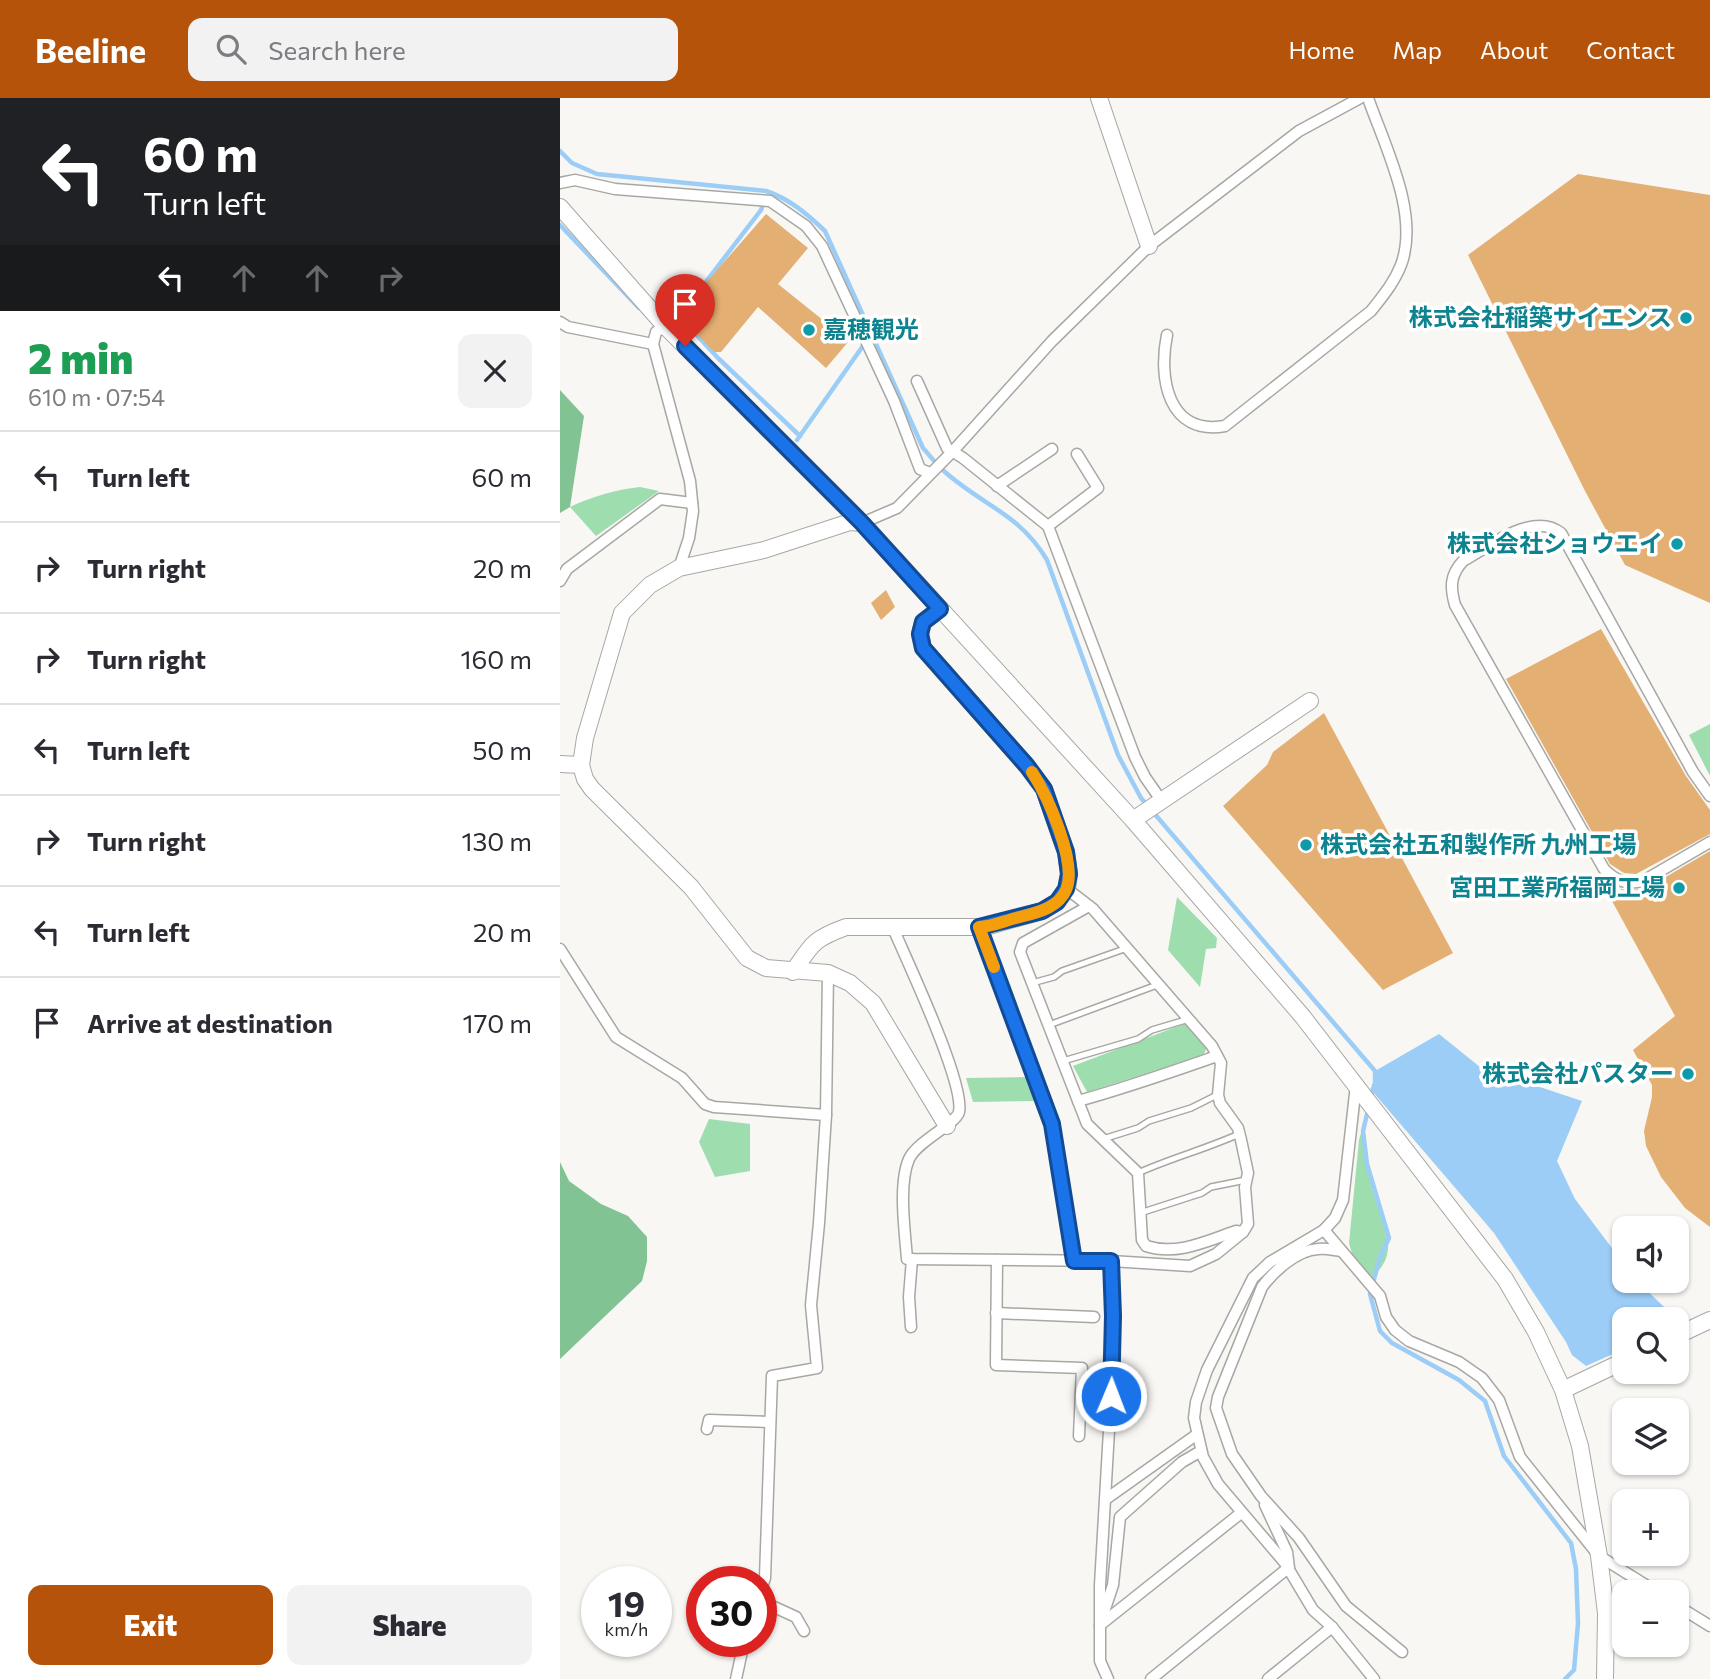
<!DOCTYPE html>
<meta charset="utf-8">
<style>
body{margin:0;font-family:Commissioner,"Noto Sans JP",sans-serif;background:#f2f2f3;color:#2b2b33;height:100vh;display:flex;flex-direction:column;font-size:26px;white-space:nowrap}
*{box-sizing:border-box;margin:0}
p{font-size:23px;color:#7c7c81}
.icon{flex:none;width:38px;height:38px;fill:none;stroke:currentColor;stroke-width:2;stroke-linecap:round;stroke-linejoin:round}
.map{position:relative;flex:1;overflow:hidden}
.drawer{display:flex;flex-direction:column;background:#fff;width:560px}
.drawer>*{flex:none}
.top-card{background:#202124;color:#fff;overflow:hidden}
.controls{position:absolute;left:1052px;top:1118px;display:grid;gap:14px}
.controls a{display:grid;place-items:center;width:77px;height:77px;border-radius:14px;background:#fff;box-shadow:0 2px 5px #0004;font-size:35px}
.speed{position:absolute;left:21px;top:1468px;display:flex;gap:14px;font-size:35px;font-weight:700;text-align:center}
.speed>*{display:grid;place-content:center;width:91px;height:91px;border-radius:50%;background:#fff;box-shadow:0 2px 5px #0004;line-height:1}
.speed small{font-size:18px;font-weight:400}
.speed .limit{border:10px solid #d22;background:#fff;color:#111}
.pin{position:absolute;display:grid;place-items:center;width:60px;height:60px;color:#fff;margin:-72px -30px;border-radius:50% 50% 50% 0;rotate:-45deg;box-shadow:0 0 7px #0007}
.pin .icon{rotate:45deg}
.me{position:absolute;width:77px;margin:-38px;rotate:1deg;stroke-linejoin:round;filter:drop-shadow(0 0 5px #0008)}
.turn{display:flex;align-items:center;gap:24px;height:147px;padding:0 28px;font-size:32px}
.turn .icon{width:91px;height:91px;stroke-width:2.5}
.turn b{display:block;font-size:49px;line-height:60px}
.lanes{display:flex;align-items:center;height:66px;padding:0 28px;background:#0003;justify-content:center;gap:35px;direction:ltr}
.lanes .off{opacity:.35}
.round{display:grid;place-items:center;flex:none;width:74px;height:74px;border-radius:14px;background:#f2f2f3}
.overview{display:flex;align-items:center;justify-content:space-between;height:119px;padding:0 28px}
h1{font-size:42px;font-weight:800;line-height:52px;color:#1e9e55}
.primary-button{display:flex;gap:14px;margin-top:auto;padding:14px 28px}
.primary-button a{flex:1;height:80px;border-radius:14px;background:#b45309;color:#fff;font-size:28px;font-weight:800;line-height:80px;text-align:center}
.primary-button a+a{background:#f2f2f3;color:#2b2b33}
ul{padding:0;list-style:none}
li{display:flex;align-items:center;gap:21px;height:91px;padding:0 28px;border-top:2px solid #e1e1e2}
li div{flex:1}
li b{display:block;font-size:26px}
li em{font-style:normal}
header{display:flex;align-items:center;gap:42px;box-sizing:border-box;height:98px;padding:0 35px;background:#b45309;color:#fff}
header strong{font-size:33px}
nav{display:flex;gap:38px;margin-inline-start:auto;font-size:24px}
.search{width:490px;height:63px;background:#f2f2f3;display:flex;align-items:center;gap:18px;box-sizing:border-box;padding:0 24px;border-radius:14px;color:#7c7c81;font-size:26px}
main{display:flex;flex:1;min-height:0}
.map>svg:first-child{display:block}
</style>
<header>
<strong>Beeline</strong>
<div class="search"><svg class="icon" aria-label="search" viewBox="0 0 24 24"><circle cx="10" cy="10" r="6"/><path d="M15 15l6 6"/></svg>Search here</div>
<nav><a>Home</a><a>Map</a><a>About</a><a>Contact</a></nav>
</header>
<main>
<section class="drawer">
<div class="top-card">
<div class="turn"><svg class="icon" aria-label="left" viewBox="0 0 24 24"><path d="M17 20v-9H6M10 6l-5 5 5 5"/></svg><div><b>60 m</b>Turn left</div></div>
<div class="lanes"><svg class="icon" aria-label="left" viewBox="0 0 24 24"><path d="M17 20v-9H6M10 6l-5 5 5 5"/></svg><svg class="icon off" aria-label="ahead" viewBox="0 0 24 24"><path d="M12 20V5M6 11l6-6 6 6"/></svg><svg class="icon off" aria-label="ahead" viewBox="0 0 24 24"><path d="M12 20V5M6 11l6-6 6 6"/></svg><svg class="icon off" aria-label="right" viewBox="0 0 24 24"><path d="M7 20v-9h11M14 6l5 5-5 5"/></svg></div>
</div>
<div class="overview"><div><h1>2 min</h1><p>610 m · 07:54</p></div><a class="round"><svg class="icon" aria-label="close" viewBox="0 0 24 24"><path d="M6 6l12 12M18 6L6 18"/></svg></a></div>
<ul>
<li><svg class="icon" aria-label="left" viewBox="0 0 24 24"><path d="M17 20v-9H6M10 6l-5 5 5 5"/></svg><div><b>Turn left</b></div><em>60 m</em></li>
<li><svg class="icon" aria-label="right" viewBox="0 0 24 24"><path d="M7 20v-9h11M14 6l5 5-5 5"/></svg><div><b>Turn right</b></div><em>20 m</em></li>
<li><svg class="icon" aria-label="right" viewBox="0 0 24 24"><path d="M7 20v-9h11M14 6l5 5-5 5"/></svg><div><b>Turn right</b></div><em>160 m</em></li>
<li><svg class="icon" aria-label="left" viewBox="0 0 24 24"><path d="M17 20v-9H6M10 6l-5 5 5 5"/></svg><div><b>Turn left</b></div><em>50 m</em></li>
<li><svg class="icon" aria-label="right" viewBox="0 0 24 24"><path d="M7 20v-9h11M14 6l5 5-5 5"/></svg><div><b>Turn right</b></div><em>130 m</em></li>
<li><svg class="icon" aria-label="left" viewBox="0 0 24 24"><path d="M17 20v-9H6M10 6l-5 5 5 5"/></svg><div><b>Turn left</b></div><em>20 m</em></li>
<li><svg class="icon" aria-label="arrive" viewBox="0 0 24 24"><path d="M6 21V4h12l-3 4 3 4H6"/></svg><div><b>Arrive at destination</b></div><em>170 m</em></li>
</ul>
<div class="primary-button"><a>Exit</a><a>Share</a></div>
</section>
<div class="map">
<svg width="1150" height="1581" viewBox="0 0 1150 1581">
<rect width="100%" height="100%" fill="#f8f7f4"/>
<g fill="#9edeae">
<path d="M80 389 99 393 36 438 10 409C33 398 55 392 80 389Z"/>
<path d="M1150 626V678L1129 637Z"/>
<path d="M617 799 657 840 656 850 646 851 640 889 608 852Z"/>
<path d="M629 924 648 947 643 958 527 994 513 968Z"/>
<path d="M469 979 479 1003 413 1004 406 980Z"/>
<path d="M149 1021 190 1026V1073L155 1079 139 1044Z"/>
<path d="M804 1024C806 1045 808 1068 812 1089 819 1123 845 1152 811 1180L793 1159 789 1145 799 1042Z"/>
</g>
<g fill="#81c392">
<path d="M0 292 24 318 10 409 0 415Z"/>
<path d="M0 1064 9 1083 41 1106 68 1118 87 1139V1163L82 1183 0 1261Z"/>
</g>
<path fill="#9ccdf7" d="M879 936 920 969 1022 1003 997 1063 1015 1101 1064 1166V1183H1077L1122 1226 1117 1228 1116 1222H1064V1251L1026 1268 1012 1257 1006 1244 934 1135 812 993 816 984 815 973Z"/>
<g fill="none" stroke-linecap="round" stroke-linejoin="round">
<g stroke="#9ccdf7" stroke-width="4.5">
<path d="M0 53 12 65 37 76 206 93C230 101 247 116 265 133L363 350C370 358 377 367 385 374 422 407 460 416 487 462L558 657 581 700 587 707"/>
<path d="M0 127 79 210"/>
<path d="M129 206 201 112 204 104"/>
<path d="M124 217 122 221 158 260 240 338"/>
<path d="M237 342 305 245"/>
<path d="M593 714 815 973V985L810 1000"/>
<path d="M808 1012 803 1033 807 1066 829 1140 820 1159 810 1196 820 1233 832 1245 899 1282 925 1303 944 1358 1011 1445 1016 1471 1018 1525 1014 1572 1005 1581"/>
</g>
</g>
<g fill="#e3af73">
<path d="M1018 76 1150 97V505L1065 467 1025 393 908 157Z"/>
<path d="M206 116 248 150 218 186 289 243 266 270 198 209 161 254H154L122 221 130 203Z"/>
<path d="M326 492 335 509 321 522 311 505Z"/>
<path d="M1041 531 1126 678 1150 712V736L1076 776 1064 775 1050 766 946 581Z"/>
<path d="M764 615 893 855 823 892 663 708 707 667 713 654Z"/>
<path d="M1150 753V1129L1125 1110 1101 1079 1086 1048 1084 1033 1092 999V987L1073 952 1115 918 1052 803 1064 797 1061 791 1072 792 1087 790Z"/>
</g>
<g fill="none" stroke-linecap="round" stroke-linejoin="round">
<g stroke="#a8a7a4" stroke-width="8">
<g id="lane">
<path d="M472 885 494 879 502 873 567 850"/>
<path d="M489 927 597 887"/>
<path d="M503 963 578 941 592 932 629 921"/>
<path d="M543 1041 578 1030 589 1023 631 1010 657 997"/>
<path d="M578 1075C611 1060 646 1051 679 1036"/>
<path d="M580 1115 642 1095 651 1089 686 1082"/>
</g>
</g>
<g stroke="#a8a7a4" stroke-width="13">
<g id="street">
<path d="M0 85 15 82 55 91 210 103 246 128 262 148 334 303 360 371 370 375"/>
<path d="M0 224 8 229 93 246"/>
<path d="M105 228 96 234 93 246 130 383 133 413 129 440 119 470"/>
<path d="M607 237C598 280 608 338 665 328L811 213C822 199 834 185 841 167 860 116 825 49 808 0"/>
<path d="M357 283 387 350 403 360 488 428 575 659 585 679 601 702"/>
<path d="M437 388 492 351"/>
<path d="M302 425 337 410 393 353 492 243 589 148 739 33 800 0"/>
<path d="M488 428 538 390 517 356"/>
<path d="M0 483 7 471 100 401 132 405"/>
<path d="M1150 698 1133 674 1001 435C973 413 930 448 903 463 890 477 890 489 895 507L1044 771C1056 783 1066 787 1083 783L1150 744"/>
<path d="M529 808 463 845 460 854 527 1026 578 1075 582 1142 586 1148C617 1158 647 1143 676 1133L683 1134"/>
<path d="M419 829 492 1025 514 1162"/>
<path d="M333 830C347 863 405 985 399 1014 396 1026 357 1043 349 1061 338 1086 345 1134 347 1161L551 1163 630 1168 656 1156 683 1134 688 1126 685 1089 688 1075 681 1042 678 1030 660 1005 658 997 661 965 652 948 533 811 507 791"/>
<path d="M0 851 56 939 122 980 145 1006 154 1009 266 1017"/>
<path d="M796 987 783 1102 775 1120 764 1132 710 1164 693 1180 647 1272 636 1304 634 1320 643 1359 658 1386 725 1465 753 1512 772 1529 814 1581"/>
<path d="M518 1003C566 990 611 974 657 958"/>
<path d="M764 1132 820 1198 826 1219 835 1232 849 1243 899 1264 922 1280 939 1302 960 1359 1039 1458 1097 1494"/>
<path d="M781 1153C773 1152 765 1150 758 1151 737 1152 714 1173 702 1189L658 1299 656 1310 672 1356 701 1398 739 1440 786 1508 842 1554"/>
<path d="M437 1162 436 1267 522 1270 519 1338"/>
<path d="M436 1215 534 1219"/>
<path d="M351 1229 349 1199 352 1161"/>
<path d="M147 1331 149 1322 210 1324"/>
<path d="M546 1401 636 1337"/>
<path d="M705 1407 727 1454 729 1470"/>
<path d="M201 1492 205 1480 212 1278 257 1270 251 1207 259 1125 266 1017 268 875"/>
<path d="M201 1503 236 1519 244 1533"/>
<path d="M1116 1507 1150 1528"/>
<path d="M544 1514 553 1487 560 1419 622 1364 641 1353"/>
<path d="M540 1527 681 1415"/>
<path d="M176 1581 184 1544"/>
<path d="M548 1581 540 1563V1487L551 1298 553 1218 551 1163"/>
<path d="M591 1581 728 1470"/>
<path d="M708 1581 772 1529"/>
</g>
</g>
<g stroke="#a8a7a4" stroke-width="18">
<g id="secondary">
<path d="M539 0 589 148"/>
<path d="M0 109 105 228 302 425 573 722 743 919 945 1181 976 1234 1003 1292 1020 1348 1039 1458 1046 1515 1045 1581"/>
<path d="M302 425 290 424 204 452 119 470 90 487 62 515 25 640 21 667 25 681 32 691 131 789 187 860 206 870 268 875 290 885 313 905 387 1028"/>
<path d="M0 666 21 667"/>
<path d="M573 722 750 603"/>
<path d="M233 874C252 846 253 841 286 829H425L482 813 497 804 507 791 509 776 506 754 484 691 467 668 363 550 360 536 363 524 380 511"/>
<path d="M1116 1238 1150 1222"/>
<path d="M1003 1292 1064 1263"/>
</g>
</g>
<use href="#lane" stroke="#fff" stroke-width="5"/>
<use href="#street" stroke="#fff" stroke-width="10"/>
<use href="#secondary" stroke="#fff" stroke-width="16"/>
</g>
<g fill="none" stroke-linecap="round" stroke-linejoin="round">
<g stroke="#114b97" stroke-width="18">
<path id="route" d="M125 248 302 425 380 511 363 524 360 536 363 550 467 668 484 691 506 754 509 776 506 791 497 804 482 813 419 829 492 1026 514 1163H551L553 1218 551 1298"/>
</g>
<use href="#route" stroke="#1a73e8" stroke-width="12"/>
<path stroke="#f59e0b" stroke-width="12" d="M434 869 419 829C431 829 444 823 456 820 474 815 498 811 506 792 518 765 487 697 472 674"/>
</g>
<g fill="#0f9aa8" stroke="#fff" stroke-width="2.5">
<circle cx="1126" cy="220" r="7"/>
<circle cx="249" cy="232" r="7"/>
<circle cx="1117" cy="446" r="7"/>
<circle cx="746" cy="747" r="7"/>
<circle cx="1119" cy="790" r="7"/>
<circle cx="1128" cy="976" r="7"/>
</g>
<g text-anchor="middle" stroke-width="7" stroke-linejoin="round" paint-order="stroke">
<g font-size="24" font-weight="bold" fill="#0d838f" stroke="#fff" text-anchor="end">
<text x="1112" y="228">株式会社稲築サイエンス</text>
<text x="263" y="240" text-anchor="start">嘉穂観光</text>
<text x="1103" y="454">株式会社ショウエイ</text>
<text x="760" y="755" text-anchor="start">株式会社五和製作所 九州工場</text>
<text x="1105" y="798">宮田工業所福岡工場</text>
<text x="1114" y="984">株式会社パスター</text>
</g>
</g>
</svg>
<div class="controls">
<a><svg class="icon" aria-label="sound" viewBox="0 0 24 24"><path d="M4 9h4l5-4v14l-5-4H4zM17 9q2 3 0 6"/></svg></a>
<a><svg class="icon" aria-label="search" viewBox="0 0 24 24"><circle cx="10" cy="10" r="6"/><path d="M15 15l6 6"/></svg></a>
<a><svg class="icon" aria-label="layers" viewBox="0 0 24 24"><path d="M12 4l9 5-9 5-9-5zM3 14l9 5 9-5"/></svg></a>
<a>+</a>
<a>−</a>
</div>
<div class="speed"><div>19<small>km/h</small></div><div class="limit">30</div></div>
<div class="pin" style="left:125px;top:248px;background:#d93025"><svg class="icon" aria-label="arrive" viewBox="0 0 24 24"><path d="M6 21V4h12l-3 4 3 4H6"/></svg></div>
<svg class="me" style="left:551px;top:1298px" viewBox="-20 -20 40 40"><circle r="17" fill="#1a73e8" stroke="#fff" stroke-width="3"/><path d="M0-11L8 9 0 5-8 9z" fill="#fff"/></svg>
</div>
</main>
